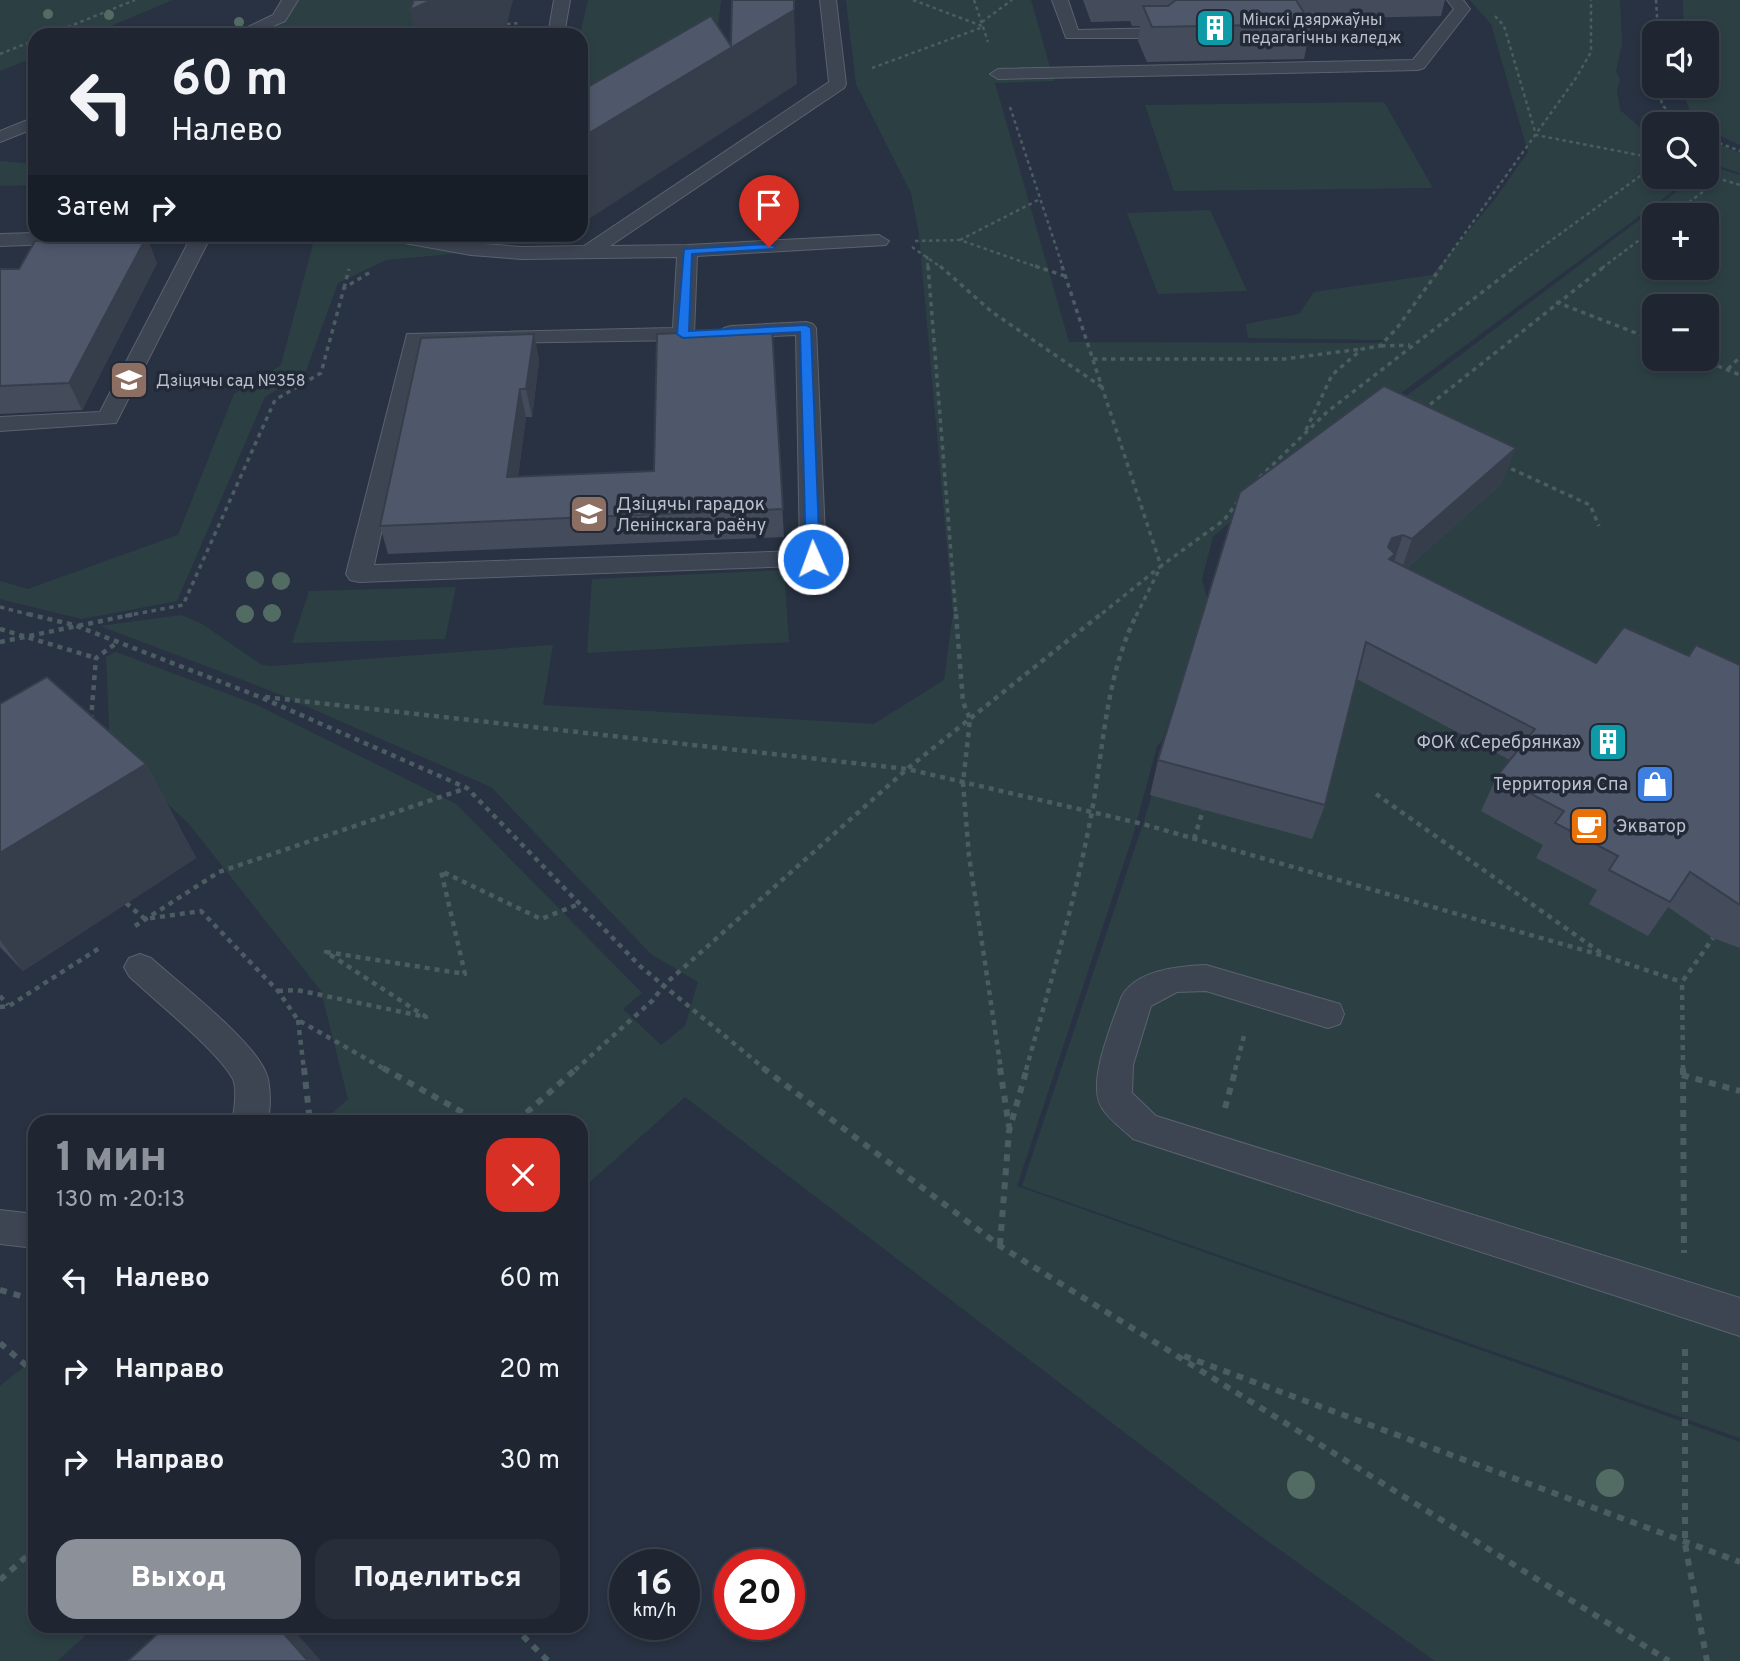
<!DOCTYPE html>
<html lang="ru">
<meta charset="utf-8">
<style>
body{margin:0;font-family:Overpass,sans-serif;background:#272e3a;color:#f1f3f6;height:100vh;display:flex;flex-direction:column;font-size:26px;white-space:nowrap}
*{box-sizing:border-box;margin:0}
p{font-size:23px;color:#a1a5ac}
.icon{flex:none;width:38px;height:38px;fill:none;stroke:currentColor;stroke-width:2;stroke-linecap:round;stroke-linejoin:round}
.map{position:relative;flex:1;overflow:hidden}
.sheet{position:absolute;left:28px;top:1115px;width:560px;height:518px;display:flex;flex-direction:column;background:#1f2632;border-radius:21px;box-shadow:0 4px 10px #0003,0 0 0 2px #3c434d}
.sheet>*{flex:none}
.hud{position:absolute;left:28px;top:28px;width:560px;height:214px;border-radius:21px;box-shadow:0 4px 10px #0003,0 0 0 2px #3c434d;background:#1f2632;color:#f1f3f6;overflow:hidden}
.controls{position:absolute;left:1642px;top:21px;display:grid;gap:14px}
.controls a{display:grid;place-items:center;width:77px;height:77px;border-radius:14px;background:#1f2632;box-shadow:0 4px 10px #0003,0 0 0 2px #3c434d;font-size:35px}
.speed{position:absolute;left:609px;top:1549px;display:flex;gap:14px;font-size:35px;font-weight:700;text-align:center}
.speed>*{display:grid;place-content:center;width:91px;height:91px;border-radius:50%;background:#1f2632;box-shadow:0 4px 10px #0003,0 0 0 2px #3c434d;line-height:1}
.speed small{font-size:18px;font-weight:400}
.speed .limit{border:10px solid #d22;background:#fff;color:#111}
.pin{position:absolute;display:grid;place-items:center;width:60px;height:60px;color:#fff;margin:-72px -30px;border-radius:50% 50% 50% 0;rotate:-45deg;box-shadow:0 0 7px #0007}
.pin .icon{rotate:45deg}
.me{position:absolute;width:77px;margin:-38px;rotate:358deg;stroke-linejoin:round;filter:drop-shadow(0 0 5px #0008)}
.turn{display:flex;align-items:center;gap:24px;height:147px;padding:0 28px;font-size:32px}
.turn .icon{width:91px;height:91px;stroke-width:2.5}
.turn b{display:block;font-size:49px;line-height:60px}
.then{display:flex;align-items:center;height:66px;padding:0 28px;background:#0003;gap:14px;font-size:26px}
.round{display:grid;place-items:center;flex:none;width:74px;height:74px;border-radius:21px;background:#272e3a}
.overview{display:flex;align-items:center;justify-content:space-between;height:119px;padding:0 28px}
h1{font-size:42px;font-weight:800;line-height:52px;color:#8c9099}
.primary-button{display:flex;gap:14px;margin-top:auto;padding:14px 28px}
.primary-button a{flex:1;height:80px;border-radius:21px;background:#8c9099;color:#fff;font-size:28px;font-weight:800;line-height:80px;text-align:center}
.primary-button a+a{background:#272e3a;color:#f1f3f6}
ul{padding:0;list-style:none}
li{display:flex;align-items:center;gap:21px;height:91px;padding:0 28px}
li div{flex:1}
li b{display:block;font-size:26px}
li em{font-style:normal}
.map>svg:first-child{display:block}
</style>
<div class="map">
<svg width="1740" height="1661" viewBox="0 0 1740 1661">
<rect width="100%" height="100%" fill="#293242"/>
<g fill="#2c4044" fill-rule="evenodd">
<path d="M0 0H173L89 35H35V57L0 71Z"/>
<path d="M290 0H451L441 35H239L279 18Z"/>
<path d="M588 0H721L713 69 581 156 580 35Z"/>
<path d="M846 0H1031L1054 81 995 83 1069 342 1375 343 1389 340 1248 338 1246 324 1299 314 1314 292 1432 275 1495 199 1528 152 1491 24 1470 0H1620L1622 44 1616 71 1620 80 1617 90 1620 110 1649 135 1654 134V138L1651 137 1654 139V177H1692L1241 512 1213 537 1202 579 1208 602 1162 741 1157 746 1134 832 1017 1186 1740 1442V1661H1435L1255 1532 685 1097 581 1190V1122H322L348 1099 321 991 189 824 110 749 106 657 116 652 257 705 456 804 642 993 623 1009 661 1045 685 1026 698 982 651 954 491 787 269 690 100 626 181 615 202 624 262 665 272 666 553 645 543 705 874 724 944 680 953 613 919 235 911 193 856 84Z"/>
<path d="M1683 0H1740V145L1706 129V124L1695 123 1680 86H1706V33H1684Z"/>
<path d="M1384 102 1433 188 1174 191 1145 105Z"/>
<path d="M1706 139 1740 153V173L1710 163 1706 166Z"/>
<path d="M0 161 35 164V185L0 186Z"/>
<path d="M1710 166 1740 175V1438L1022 1186 1143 824 1232 528 1696 177H1706V169ZM1654 215H1706V268H1654ZM1654 306H1706V359H1654Z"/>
<path d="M1210 210 1247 291 1158 294 1127 213Z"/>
<path d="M314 240 401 241 462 253 386 260 338 283 306 371 265 397 177 601 82 619 0 599V581L28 589 178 535 234 394 281 365Z"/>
<path d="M784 570 789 642 587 653 592 579Z"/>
<path d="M456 587 445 639 292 643 309 591Z"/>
<path d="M35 1358V1626H96L57 1661H0V1386Z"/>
</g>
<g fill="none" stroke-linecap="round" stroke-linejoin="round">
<g stroke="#5b626f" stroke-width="2">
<g id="service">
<path d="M282 0H298L285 21 252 35H231L273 15Z"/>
<path d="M554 0H570L564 35H548Z"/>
<path d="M820 0H836L846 84 844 88 610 246 687 245 879 235 889 241 886 245 697 256 694 334 690 338 683 340 423 344 374 565 800 551 796 335 731 338 724 336 720 332 724 328 731 326 806 322 813 324 816 328 826 559 822 565 359 582 350 580 346 574 407 334 673 328 677 257 522 259 471 255 399 242 230 240 221 234H423L471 243 522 247 584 246 829 82Z"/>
<path d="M1052 0H1068L1078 30 1163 28 1171 33 1163 38H1066Z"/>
<path d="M1447 0H1463L1470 9 1424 68 1418 70 998 79 990 74 998 69 1413 60 1454 9Z"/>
<path d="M35 117V128L0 142V131Z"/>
<path d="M35 233 212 234 116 423 0 431V417L100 412 190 239 0 246V234Z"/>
<path d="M140 954 151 958C180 984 253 1040 266 1073 271 1085 271 1110 267 1122H231C235 1113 237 1089 233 1079 217 1050 155 1001 129 976L124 967 129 958Z"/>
<path d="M1206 965 1340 1004 1344 1014 1340 1024 1328 1028 1206 991 1177 992 1151 1006 1133 1065 1132 1093 1156 1116 1740 1298V1336L1133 1139C1123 1129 1109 1120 1102 1108 1086 1083 1112 1025 1121 998 1134 970 1179 966 1206 965Z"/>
<path d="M0 1210 35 1214V1248L0 1244Z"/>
</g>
</g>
<g stroke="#4b5d62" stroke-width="2.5" stroke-dasharray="3.5 3.5" stroke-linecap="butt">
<path d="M913 0 982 26"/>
<path d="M974 0 988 42"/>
<path d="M1656 0 1658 33"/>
<path d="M1495 16 1504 26 1536 135 1654 158"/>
<path d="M982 22 1012 0"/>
<path d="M507 24 520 23"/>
<path d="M48 35 135 0"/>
<path d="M0 54 35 40"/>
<path d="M872 68 983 27"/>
<path d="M1659 86 1662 105 1682 124"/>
<path d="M1010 107 1063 268"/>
<path d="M1706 138 1740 151"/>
<path d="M1672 215 1720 179 1740 185"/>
<path d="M960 240 1040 199"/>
<path d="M915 241 960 240 1040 268"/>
<path d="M912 247 942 268"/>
<path d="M927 256 928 268"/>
<path d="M1440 268 1576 78 1591 52V0"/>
<path d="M1513 268 1654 166"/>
<path d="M1602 268 1654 229"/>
</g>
<g stroke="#4b5d62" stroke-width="3.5" stroke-dasharray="4.5 4.5" stroke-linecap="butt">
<path d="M928 266 956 616"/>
<path d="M940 266 992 312 1102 387"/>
<path d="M1035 266 1065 276"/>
<path d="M1062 266 1161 566 1099 616"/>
<path d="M344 288 349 269"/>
<path d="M1556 302 1654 340"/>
<path d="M1381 346 1410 345"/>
<path d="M1093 359H1284L1361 349"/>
<path d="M1701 359 1740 375"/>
<path d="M1728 369 1740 357"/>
<path d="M1423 410 1605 266"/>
<path d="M1306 430 1332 375 1362 349 1380 346 1397 328 1442 266"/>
<path d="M1503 465 1590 505 1599 526"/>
<path d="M1253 484 1327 412 1516 266"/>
<path d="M0 607 35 616"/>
<path d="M125 616 183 605 275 400 321 373 344 288 372 271"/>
<path d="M1136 616 1161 566 1224 520 1240 499"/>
</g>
<g stroke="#4b5d62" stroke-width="4.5" stroke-dasharray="5 5" stroke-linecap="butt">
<path d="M28 614 74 625 260 697 467 788 640 966 766 1070"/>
<path d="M956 614 963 702 970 719 963 783 969 856 1001 1070"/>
<path d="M0 629 96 658"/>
<path d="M0 642 135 614"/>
<path d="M265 697 907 769 1143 824 1604 956 1682 982"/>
<path d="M91 720 96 658 115 644"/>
<path d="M1376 794 1601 953"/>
<path d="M1194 839 1203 810"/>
<path d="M126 903 145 919 201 911 278 991 298 1020 386 1070"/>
<path d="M135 926 219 872 467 788"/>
<path d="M278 991 297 990 426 1017 326 952 465 974 441 871 541 919 579 904"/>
<path d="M0 996 8 1005"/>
<path d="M0 1007 9 1006 101 947"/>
<path d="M298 1020 304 1070"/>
<path d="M575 1070 653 1000 664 985 907 769 1101 614"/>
<path d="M1026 1070C1050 984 1076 898 1092 811 1104 744 1106 675 1137 614"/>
<path d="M1235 1070 1245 1032"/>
<path d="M1683 1070 1682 982 1713 938"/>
</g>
<g stroke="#4b5d62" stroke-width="6" stroke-dasharray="7 7" stroke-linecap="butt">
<path d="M304 1068 310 1122"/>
<path d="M383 1068 480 1122"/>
<path d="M763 1068 1000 1246 1669 1661"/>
<path d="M1000 1068 1009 1127"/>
<path d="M1683 1068 1684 1253"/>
<path d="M1682 1075 1740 1091"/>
<path d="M1225 1108 1236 1068"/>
<path d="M516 1122 577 1068"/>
<path d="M1000 1245 1009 1131 1027 1068"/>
<path d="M0 1290 35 1300"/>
<path d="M0 1343 35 1373"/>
<path d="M1685 1349V1544L1707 1661"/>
<path d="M1184 1356 1740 1562"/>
<path d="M0 1580 35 1549"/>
<path d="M513 1626 548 1661"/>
</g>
<use href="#service" fill="#3d4452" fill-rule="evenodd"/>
</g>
<g fill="#526c64">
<circle cx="48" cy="14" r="5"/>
<circle cx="109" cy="15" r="5"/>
<circle cx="239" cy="22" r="5"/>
<circle cx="255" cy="580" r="9"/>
<circle cx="281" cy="581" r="9"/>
<circle cx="272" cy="613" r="9"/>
<circle cx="245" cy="614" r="9"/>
<circle cx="1610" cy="1483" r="14"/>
<circle cx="1301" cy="1485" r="14"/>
</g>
<g fill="#444c5c">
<path d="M1083 0H1445L1441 16 1308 19 1311 24 1304 59 1147 62 1138 41 1140 26H1132L1130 21 1091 22Z"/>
<path d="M547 234H566L559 239Z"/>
<path d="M157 263 82 410 0 414V269Z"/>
<path d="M772 329 784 537 388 554 380 526 534 334 539 361 532 417H526L518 477 654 471Z"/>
<path d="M1502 483 1407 568 1596 663 1689 656 1740 665V948L1713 938 1668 907 1648 936 1589 904 1597 890 1536 858 1543 845 1481 811 1497 776 1510 760 1357 679 1325 805 1312 839 1150 795 1158 760 1240 492Z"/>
<path d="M0 704 146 764 196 858 23 971 0 947Z"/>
</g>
<g fill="#373e4b">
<path d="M432 0H513L504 35H416L410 10Z"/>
<path d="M794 10 797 84 581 224V138Z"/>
<path d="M147 236 157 263 82 410 69 383Z"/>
<path d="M534 334 539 361 532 417 526 389Z"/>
<path d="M520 389 526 417 514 505 507 477Z"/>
<path d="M1516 448 1502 483 1400 574 1412 539Z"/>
<path d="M1403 535 1391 570 1388 547 1392 538Z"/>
<path d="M146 764 196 858 23 971 0 940V853Z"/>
<path d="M277 1626H290L321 1661H308Z"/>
</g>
<g fill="#4f586b" stroke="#373e4b" stroke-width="2">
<path d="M414 0H432L410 10Z"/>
<path d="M732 0H794V10L581 138V91L711 16 731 46Z"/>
<path d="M1176 0H1296L1311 24 1152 27 1143 6H1168Z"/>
<path d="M147 236 69 383 0 386V269H19L35 241Z"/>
<path d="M772 329 783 509 380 526 421 338 534 334 526 389H520L507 477 654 471 657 334Z"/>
<path d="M1384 386 1516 448 1412 539 1403 535 1392 538 1388 547 1395 554 1389 559 1596 663 1624 627 1689 656 1696 645 1740 665V905L1690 872 1670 902 1609 870 1618 856 1555 823 1564 811 1497 776 1535 729 1366 642 1325 805 1158 760 1240 492Z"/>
<path d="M47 677 146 764 0 853V704Z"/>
<path d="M166 1626H277L308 1661H128Z"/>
</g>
<path fill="#1a73e8" stroke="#114b97" stroke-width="2" d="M769 244 775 247 773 249 692 254 689 331 806 325 811 328 820 559 813 564 806 559 800 332 683 338 677 334 684 249Z"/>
<defs>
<g id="building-square" transform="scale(2.0125)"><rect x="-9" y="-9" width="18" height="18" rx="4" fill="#0f9aa8" stroke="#222937"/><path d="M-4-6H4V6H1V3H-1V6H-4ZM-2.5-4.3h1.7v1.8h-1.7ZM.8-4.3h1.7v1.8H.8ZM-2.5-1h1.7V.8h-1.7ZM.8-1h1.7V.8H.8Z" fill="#fff"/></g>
<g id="school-square" transform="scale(2.0125)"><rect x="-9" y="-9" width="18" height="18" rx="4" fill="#8d6e63" stroke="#222937"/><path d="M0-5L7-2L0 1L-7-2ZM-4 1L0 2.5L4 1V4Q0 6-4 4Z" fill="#fff"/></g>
<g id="shop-square" transform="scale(2.0125)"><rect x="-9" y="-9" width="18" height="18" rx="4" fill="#3f7fe0" stroke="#222937"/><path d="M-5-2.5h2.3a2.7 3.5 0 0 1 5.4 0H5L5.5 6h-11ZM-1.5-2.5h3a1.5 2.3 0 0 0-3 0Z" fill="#fff"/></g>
<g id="cafe-square" transform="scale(2.0125)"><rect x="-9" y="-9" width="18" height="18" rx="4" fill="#e8710a" stroke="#222937"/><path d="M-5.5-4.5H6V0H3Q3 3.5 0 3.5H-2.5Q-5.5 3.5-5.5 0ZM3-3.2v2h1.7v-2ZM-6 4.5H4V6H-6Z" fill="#fff"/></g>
</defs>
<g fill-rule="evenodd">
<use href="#building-square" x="1215" y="28"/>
<use href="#school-square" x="129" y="380"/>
<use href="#school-square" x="589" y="514"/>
<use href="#building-square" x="1608" y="742"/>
<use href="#shop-square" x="1655" y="784"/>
<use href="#cafe-square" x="1589" y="826"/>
</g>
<g text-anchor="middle" stroke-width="7" stroke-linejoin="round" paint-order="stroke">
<g font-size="16" fill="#bac0cc" stroke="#222937" text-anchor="start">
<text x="1242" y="25">Мінскі дзяржаўны<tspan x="1242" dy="18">педагагічны каледж</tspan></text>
<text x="156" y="386">Дзіцячы сад №358</text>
</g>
<g font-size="18" fill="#bac0cc" stroke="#222937" text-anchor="start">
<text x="616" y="510">Дзіцячы гарадок<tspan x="616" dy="21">Ленінскага раёну</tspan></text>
<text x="1581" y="748" text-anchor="end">ФОК «Серебрянка»</text>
<text x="1628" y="790" text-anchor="end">Территория Спа</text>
<text x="1616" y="832">Экватор</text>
</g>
</g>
</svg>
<div class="controls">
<a><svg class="icon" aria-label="sound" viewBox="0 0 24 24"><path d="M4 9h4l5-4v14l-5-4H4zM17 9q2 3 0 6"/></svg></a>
<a><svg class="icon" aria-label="search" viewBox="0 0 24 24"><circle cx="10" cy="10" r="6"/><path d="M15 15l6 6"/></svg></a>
<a>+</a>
<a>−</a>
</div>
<div class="speed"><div>16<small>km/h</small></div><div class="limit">20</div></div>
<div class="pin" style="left:769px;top:247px;background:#d93025"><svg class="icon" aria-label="arrive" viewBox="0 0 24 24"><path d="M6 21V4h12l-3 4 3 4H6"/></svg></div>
<svg class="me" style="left:813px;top:559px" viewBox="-20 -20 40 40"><circle r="17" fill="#1a73e8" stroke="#fff" stroke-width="3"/><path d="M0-11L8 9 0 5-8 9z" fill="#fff"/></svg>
<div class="hud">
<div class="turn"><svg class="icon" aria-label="left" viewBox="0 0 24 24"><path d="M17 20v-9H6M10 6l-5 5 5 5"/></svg><div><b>60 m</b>Налево</div></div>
<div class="then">Затем<svg class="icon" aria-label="right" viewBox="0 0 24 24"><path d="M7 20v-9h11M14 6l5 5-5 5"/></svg></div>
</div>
<section class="sheet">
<div class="overview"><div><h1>1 мин</h1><p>130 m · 20:13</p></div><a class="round" style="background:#d93025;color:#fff"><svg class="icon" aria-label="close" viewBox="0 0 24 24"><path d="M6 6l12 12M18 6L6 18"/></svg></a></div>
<ul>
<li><svg class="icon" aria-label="left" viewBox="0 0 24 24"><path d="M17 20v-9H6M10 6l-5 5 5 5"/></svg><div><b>Налево</b></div><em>60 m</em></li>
<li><svg class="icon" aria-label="right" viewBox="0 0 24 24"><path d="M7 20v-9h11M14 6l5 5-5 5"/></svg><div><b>Направо</b></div><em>20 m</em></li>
<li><svg class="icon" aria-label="right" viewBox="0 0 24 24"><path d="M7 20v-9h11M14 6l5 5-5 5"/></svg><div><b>Направо</b></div><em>30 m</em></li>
</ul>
<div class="primary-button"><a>Выход</a><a>Поделиться</a></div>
</section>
</div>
